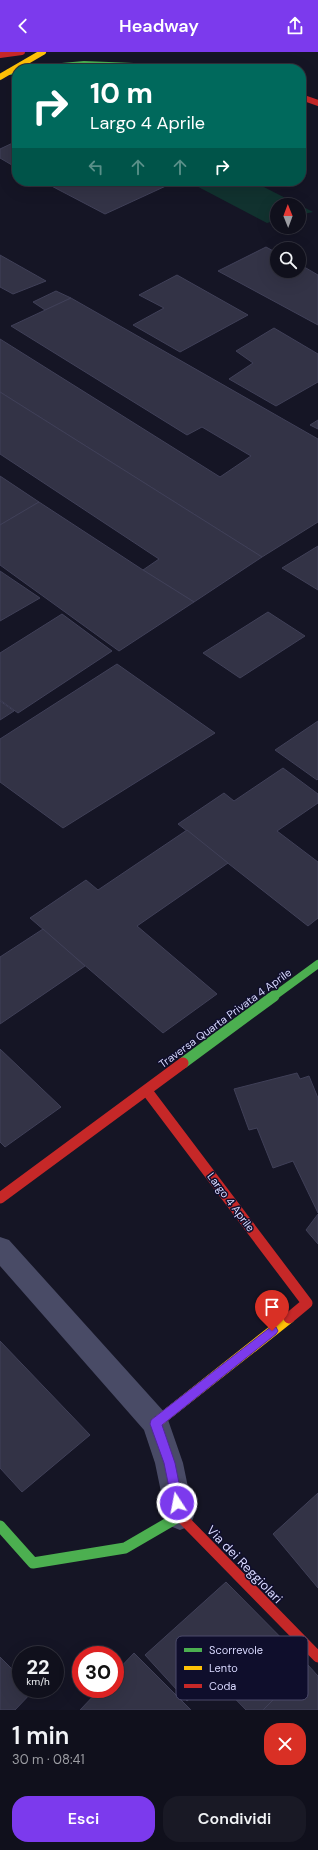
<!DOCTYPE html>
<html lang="it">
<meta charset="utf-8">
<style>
body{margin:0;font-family:"DM Sans",sans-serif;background:#191925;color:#f1f3f6;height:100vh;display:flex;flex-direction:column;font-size:15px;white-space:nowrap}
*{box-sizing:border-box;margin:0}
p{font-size:13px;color:#9c9da3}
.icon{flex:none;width:22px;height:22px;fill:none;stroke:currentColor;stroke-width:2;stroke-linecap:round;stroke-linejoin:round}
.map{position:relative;height:1658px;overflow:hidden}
.sheet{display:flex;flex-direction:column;background:#10101c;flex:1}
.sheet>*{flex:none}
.banner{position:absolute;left:12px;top:12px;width:294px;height:122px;border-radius:16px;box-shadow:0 4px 16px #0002,0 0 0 1px #30303b;background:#00695c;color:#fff;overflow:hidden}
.needle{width:26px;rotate:359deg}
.fabs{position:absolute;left:270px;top:146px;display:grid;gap:8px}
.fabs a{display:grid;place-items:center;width:36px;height:36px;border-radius:50%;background:#10101c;box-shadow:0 4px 16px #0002,0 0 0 1px #30303b;font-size:20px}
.speed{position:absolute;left:12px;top:1594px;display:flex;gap:8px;font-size:20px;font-weight:700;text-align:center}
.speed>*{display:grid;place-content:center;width:52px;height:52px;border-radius:50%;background:#10101c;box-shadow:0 4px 16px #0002,0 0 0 1px #30303b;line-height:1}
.speed small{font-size:10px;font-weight:400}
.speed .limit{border:6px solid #d22;background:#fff;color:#111}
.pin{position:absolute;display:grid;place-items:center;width:34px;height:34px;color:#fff;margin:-41px -17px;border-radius:50% 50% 50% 0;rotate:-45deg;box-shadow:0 0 4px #0007}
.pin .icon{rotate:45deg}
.me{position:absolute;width:44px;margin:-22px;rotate:349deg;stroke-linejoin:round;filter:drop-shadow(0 0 3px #0008)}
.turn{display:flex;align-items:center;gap:14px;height:84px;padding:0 12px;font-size:18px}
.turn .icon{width:52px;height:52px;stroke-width:2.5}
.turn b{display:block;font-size:28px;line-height:34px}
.lanes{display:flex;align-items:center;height:38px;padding:0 12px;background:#0003;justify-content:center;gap:20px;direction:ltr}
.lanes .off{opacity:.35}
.round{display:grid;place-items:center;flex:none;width:42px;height:42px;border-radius:16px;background:#191925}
.head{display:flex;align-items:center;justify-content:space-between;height:68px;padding:0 12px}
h1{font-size:24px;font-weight:600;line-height:30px}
.cta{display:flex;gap:8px;margin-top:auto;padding:8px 12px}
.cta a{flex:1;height:46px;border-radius:16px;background:#7c3aed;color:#fff;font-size:16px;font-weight:600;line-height:46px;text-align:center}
.cta a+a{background:#191925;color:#f1f3f6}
header{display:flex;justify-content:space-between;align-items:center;height:52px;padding:0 12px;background:#7c3aed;color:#fff;font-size:18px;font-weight:600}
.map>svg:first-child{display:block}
</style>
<header><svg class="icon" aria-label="back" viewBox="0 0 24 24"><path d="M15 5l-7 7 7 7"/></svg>Headway<svg class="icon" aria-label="share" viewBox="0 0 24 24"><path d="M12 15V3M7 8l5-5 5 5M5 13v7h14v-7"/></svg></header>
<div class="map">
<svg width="318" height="1658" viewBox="0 0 318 1658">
<rect width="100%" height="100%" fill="#151525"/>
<path fill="#11322f" d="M187 129H252L313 160 299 163V153H277V168L267 171Z"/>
<g fill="#333346" stroke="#404058">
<path d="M17 89V116L0 106V97Z"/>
<path d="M42 129H160L168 133 105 162Z"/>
<path d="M266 195 277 201V219H299V212L318 223V273L218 219Z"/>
<path d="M0 203 46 229 13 242 0 235Z"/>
<path d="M177 223 248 263 180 300 133 273 164 256 139 243Z"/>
<path d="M56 239 71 246 45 258 33 250Z"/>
<path d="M71 246 318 387V470L262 505 0 340V287L220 425 251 404 202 375 187 383 11 274Z"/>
<path d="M274 276 318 302V330L276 354 229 327 253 311 236 299Z"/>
<path d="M0 340 262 505 194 550 143 518 159 507 0 402Z"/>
<path d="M318 368V377L310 373Z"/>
<path d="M0 424 39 450 0 473Z"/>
<path d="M39 450 143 518 194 550 119 599 0 513V473Z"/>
<path d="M318 494V538L282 516Z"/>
<path d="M0 519 40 546 0 569Z"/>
<path d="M268 560 305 584 240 626 203 601Z"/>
<path d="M62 562 112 599 18 661 0 648V601Z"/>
<path d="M117 612 215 681 63 776 0 730V687Z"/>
<path d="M0 649 14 659 0 668Z"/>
<path d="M318 669V727L317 728 275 698Z"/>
<path d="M283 716 318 742V751L277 779 318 810V866L308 874 178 772 224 741 234 749Z"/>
<path d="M187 778 228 811 137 874 217 942 163 981 30 866 86 828 98 838Z"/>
<path d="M43 877 85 914 0 972V905Z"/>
<path d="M0 997 61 1055 5 1095 0 1090Z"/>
<path d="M297 1021 300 1027 309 1024 318 1046V1161L293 1109 273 1116 257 1076 249 1078 234 1037Z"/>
<path d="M318 1162V1192L306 1178Z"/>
<path d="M0 1289 90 1383 22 1440 0 1416Z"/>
<path d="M318 1441V1536L273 1482Z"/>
<path d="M226 1530 308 1613 263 1658H246L214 1625 187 1649 145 1603Z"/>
<path d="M134 1601 191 1658H80L100 1637H115V1621Z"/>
<path d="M0 1605 21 1626V1637L34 1638 15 1658H0Z"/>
<path d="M308 1613 318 1624V1658H263Z"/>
</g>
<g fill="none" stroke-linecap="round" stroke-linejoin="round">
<path fill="#494b66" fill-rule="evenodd" d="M0 1185 9 1188 166 1362 183 1411 194 1464 190 1474 180 1478 170 1474 166 1464 155 1411 144 1378 0 1214Z"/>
<g stroke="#4caf50" stroke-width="6">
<path d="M29 17 84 12 183 16"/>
<path d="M9 20 17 19"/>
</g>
<path stroke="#4caf50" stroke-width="8" d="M273 945 318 912"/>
<g stroke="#4caf50" stroke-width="11">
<path d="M183 1011 274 944"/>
<path d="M0 1474 33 1511 125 1496 180 1464"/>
</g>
<path stroke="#ffc107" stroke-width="6" d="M0 25 43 0"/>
<path stroke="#ffc107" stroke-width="11" d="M156 1371 289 1266"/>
<g stroke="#c62828" stroke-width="6">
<path d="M0 3 22 0"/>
<path d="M301 45 318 51"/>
</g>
<g stroke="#c62828" stroke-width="11">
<path d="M147 1039 307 1251 289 1266"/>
<path d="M0 1146 183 1011"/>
<path d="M180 1464 318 1605"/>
</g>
</g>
<path fill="#7c3aed" stroke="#51269a" d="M272 1274 276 1275 278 1279 276 1282 162 1373 175 1411 183 1451 182 1455 177 1457 173 1455 164 1411 150 1372 151 1368Z"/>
<g text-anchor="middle" stroke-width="3" stroke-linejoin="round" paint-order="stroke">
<g font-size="11" fill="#d9d9ff" stroke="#0f0e2c">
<text transform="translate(225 966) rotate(-36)" y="4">Traversa Quarta Privata 4 Aprile</text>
<text transform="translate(231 1150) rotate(53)" y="4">Largo 4 Aprile</text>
</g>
<g font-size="13" fill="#d9d9ff" stroke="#0f0e2c">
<text transform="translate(245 1512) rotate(46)" y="5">Via dei Reggiolari</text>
</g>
</g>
<rect x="176" y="1584" width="132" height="64" rx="6" fill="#0f0e2c" stroke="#4c4b6b" stroke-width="1"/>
<rect x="184" y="1596" width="18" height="4" fill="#4caf50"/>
<rect x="184" y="1614" width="18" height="4" fill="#ffc107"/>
<rect x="184" y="1632" width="18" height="4" fill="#c62828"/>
<g font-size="11" fill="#d9d9ff">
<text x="209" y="1602">Scorrevole</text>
<text x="209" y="1620">Lento</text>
<text x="209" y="1638">Coda</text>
</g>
</svg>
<div class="fabs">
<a><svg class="needle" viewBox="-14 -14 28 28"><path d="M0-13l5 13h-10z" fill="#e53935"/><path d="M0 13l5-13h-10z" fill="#9c9da3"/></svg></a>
<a><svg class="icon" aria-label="search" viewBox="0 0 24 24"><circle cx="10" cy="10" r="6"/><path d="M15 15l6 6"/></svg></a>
</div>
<div class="speed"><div>22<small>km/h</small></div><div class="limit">30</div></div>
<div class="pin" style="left:272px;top:1279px;background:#d93025"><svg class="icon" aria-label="arrive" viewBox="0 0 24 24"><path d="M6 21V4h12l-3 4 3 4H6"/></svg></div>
<svg class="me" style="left:177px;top:1451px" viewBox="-20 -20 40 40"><circle r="17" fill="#7c3aed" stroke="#fff" stroke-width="3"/><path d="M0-11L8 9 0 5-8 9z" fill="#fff"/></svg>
<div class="banner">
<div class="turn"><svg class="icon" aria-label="right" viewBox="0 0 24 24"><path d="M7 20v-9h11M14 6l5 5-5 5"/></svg><div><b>10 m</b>Largo 4 Aprile</div></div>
<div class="lanes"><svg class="icon off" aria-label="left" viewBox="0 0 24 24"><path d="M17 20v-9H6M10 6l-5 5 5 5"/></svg><svg class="icon off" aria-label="ahead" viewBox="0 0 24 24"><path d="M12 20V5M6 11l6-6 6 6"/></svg><svg class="icon off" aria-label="ahead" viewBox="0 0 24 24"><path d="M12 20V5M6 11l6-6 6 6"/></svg><svg class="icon" aria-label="right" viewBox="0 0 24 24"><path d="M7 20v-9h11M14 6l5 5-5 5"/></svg></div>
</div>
</div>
<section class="sheet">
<div class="head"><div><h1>1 min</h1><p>30 m · 08:41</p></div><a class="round" style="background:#d93025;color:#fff"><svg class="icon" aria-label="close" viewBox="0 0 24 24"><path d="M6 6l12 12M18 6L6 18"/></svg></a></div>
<div class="cta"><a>Esci</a><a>Condividi</a></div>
</section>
